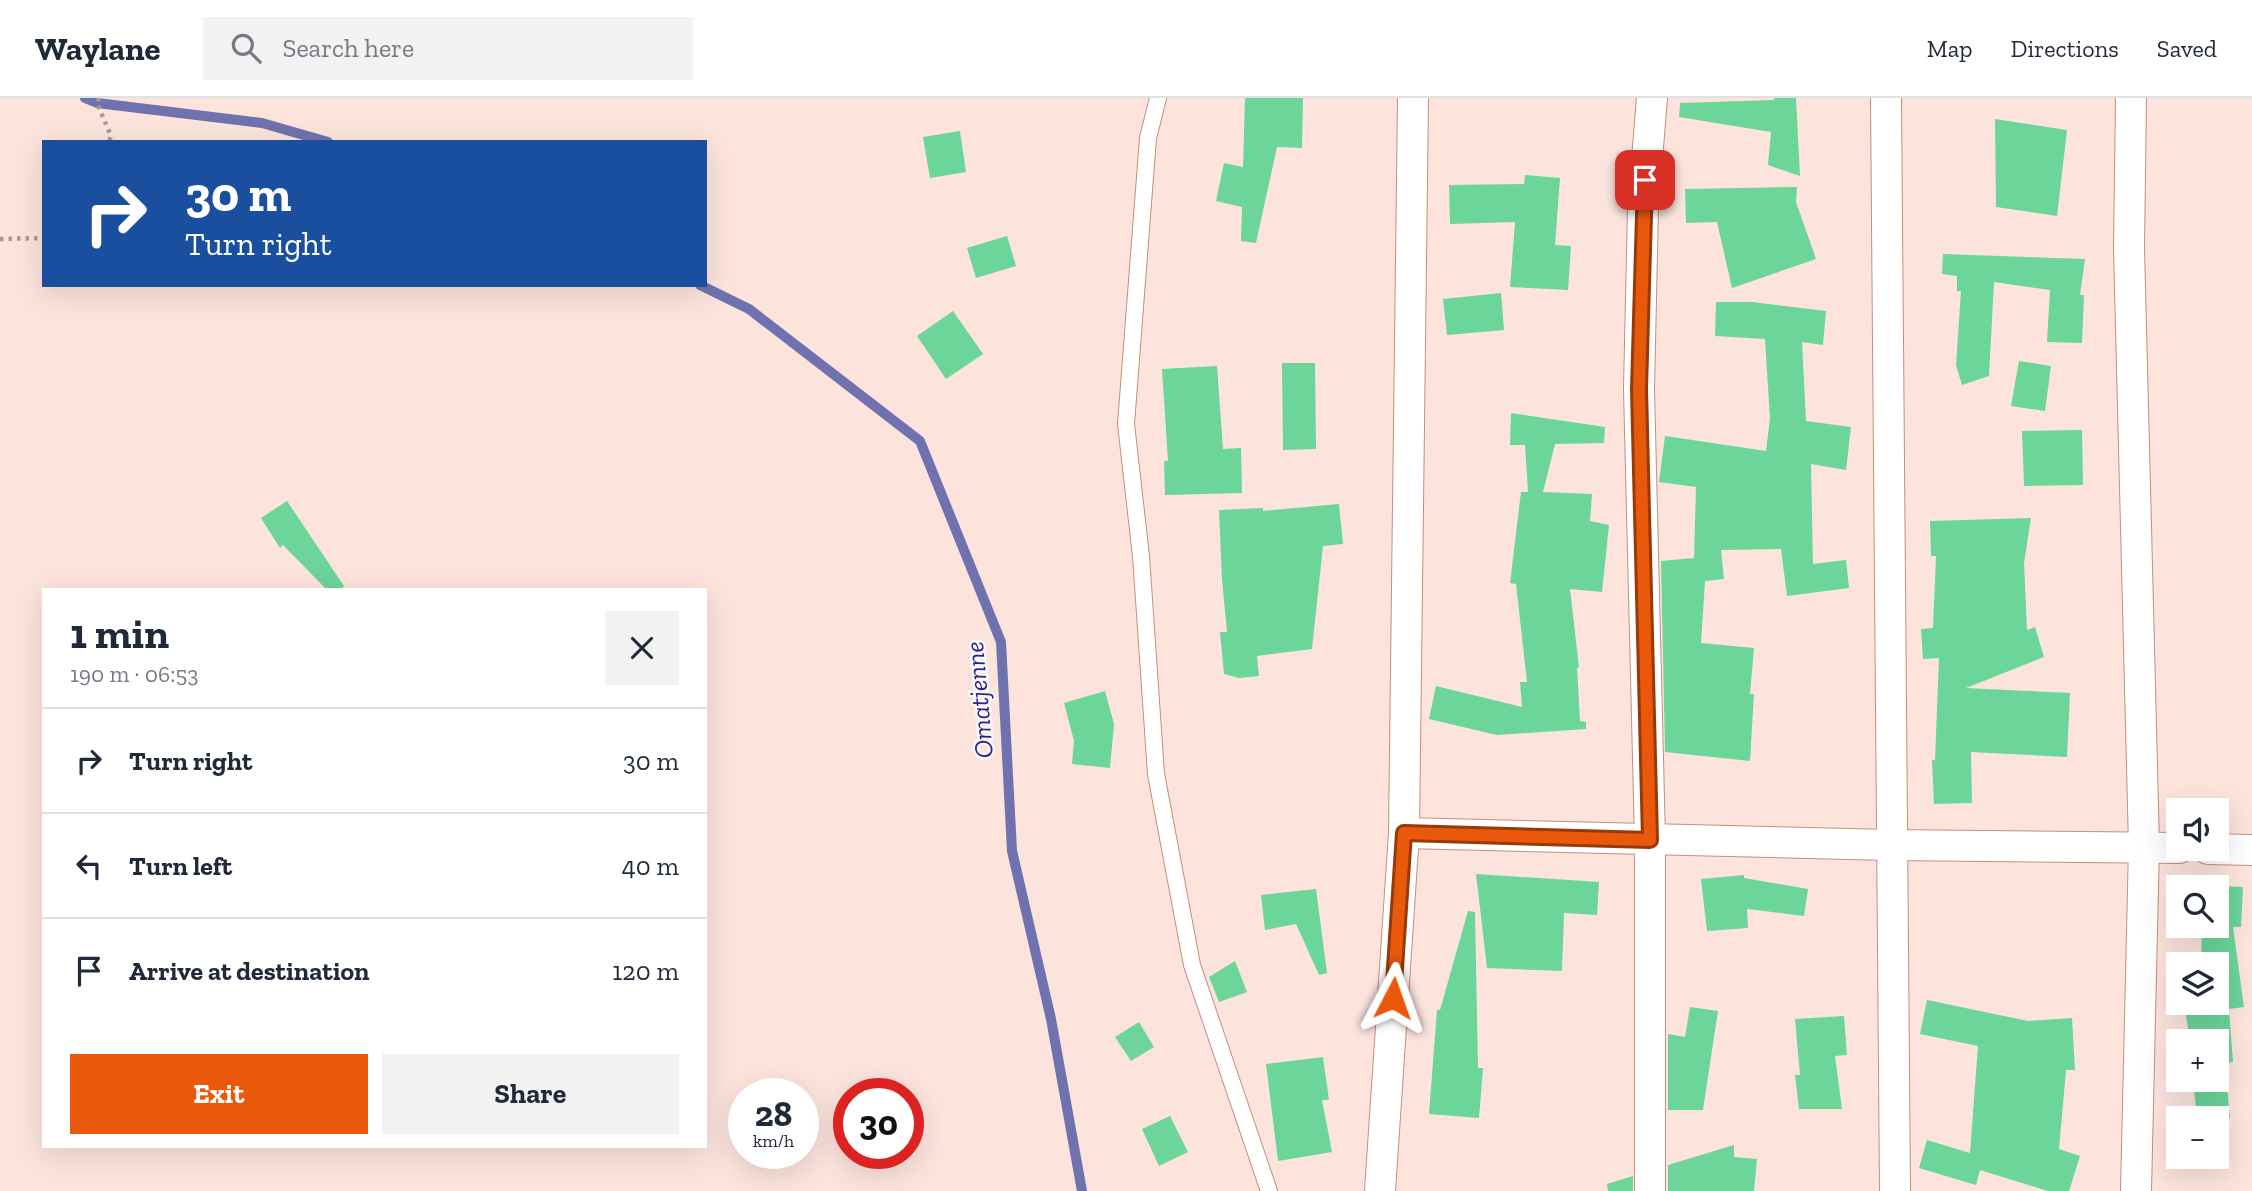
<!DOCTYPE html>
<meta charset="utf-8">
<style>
body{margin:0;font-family:"Zilla Slab",serif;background:#f2f2f3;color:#1f2937;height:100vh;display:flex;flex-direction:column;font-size:26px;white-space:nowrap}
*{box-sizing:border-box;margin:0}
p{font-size:23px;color:#747a83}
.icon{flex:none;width:38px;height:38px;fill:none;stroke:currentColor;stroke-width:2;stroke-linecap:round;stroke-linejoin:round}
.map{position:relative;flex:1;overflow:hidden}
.side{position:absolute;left:42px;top:490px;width:665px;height:560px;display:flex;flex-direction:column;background:#fff;border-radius:0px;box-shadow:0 7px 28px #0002}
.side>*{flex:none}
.hud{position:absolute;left:42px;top:42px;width:665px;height:147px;border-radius:0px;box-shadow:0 7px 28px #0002;background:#1a4fa0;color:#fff;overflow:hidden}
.tools{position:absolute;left:2166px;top:700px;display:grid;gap:14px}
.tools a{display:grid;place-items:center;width:63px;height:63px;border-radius:0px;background:#fff;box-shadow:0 7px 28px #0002;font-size:35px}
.speed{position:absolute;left:728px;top:980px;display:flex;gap:14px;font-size:35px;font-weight:700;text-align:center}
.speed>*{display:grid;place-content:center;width:91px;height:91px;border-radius:50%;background:#fff;box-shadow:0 7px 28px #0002;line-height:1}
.speed small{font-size:18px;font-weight:400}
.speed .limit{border:10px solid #d22;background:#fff;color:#111}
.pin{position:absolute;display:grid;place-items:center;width:60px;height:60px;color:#fff;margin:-30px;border-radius:14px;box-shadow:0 4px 10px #0006}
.me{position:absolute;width:77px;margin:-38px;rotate:4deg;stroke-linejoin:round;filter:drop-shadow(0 0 5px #0008)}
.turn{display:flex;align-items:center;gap:24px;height:147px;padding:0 28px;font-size:32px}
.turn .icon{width:91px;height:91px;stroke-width:2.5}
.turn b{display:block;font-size:49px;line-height:60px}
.round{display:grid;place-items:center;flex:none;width:74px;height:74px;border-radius:0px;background:#f2f2f3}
.head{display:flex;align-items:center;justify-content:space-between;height:119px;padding:0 28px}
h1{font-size:42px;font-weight:700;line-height:52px}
.cta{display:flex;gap:14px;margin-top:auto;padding:14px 28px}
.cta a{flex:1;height:80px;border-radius:0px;background:#ea580c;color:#fff;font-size:28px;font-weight:700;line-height:80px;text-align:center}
.cta a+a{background:#f2f2f3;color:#1f2937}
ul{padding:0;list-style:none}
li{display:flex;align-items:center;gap:21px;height:105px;padding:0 28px;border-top:2px solid #e0e1e3}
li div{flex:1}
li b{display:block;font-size:26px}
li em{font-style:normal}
header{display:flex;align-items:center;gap:42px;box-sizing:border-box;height:98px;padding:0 35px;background:#fff;border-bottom:2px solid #e0e1e3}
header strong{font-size:33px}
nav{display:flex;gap:38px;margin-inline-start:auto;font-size:24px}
.search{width:490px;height:63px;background:#f2f2f3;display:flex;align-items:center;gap:18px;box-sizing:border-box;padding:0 24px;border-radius:0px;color:#747a83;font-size:26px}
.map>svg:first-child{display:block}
</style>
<header>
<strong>Waylane</strong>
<div class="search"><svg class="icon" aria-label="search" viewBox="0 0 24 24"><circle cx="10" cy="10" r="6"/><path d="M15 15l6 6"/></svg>Search here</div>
<nav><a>Map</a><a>Directions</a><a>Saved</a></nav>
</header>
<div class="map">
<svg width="2252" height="1093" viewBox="0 0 2252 1093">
<rect width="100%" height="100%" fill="#fce4dd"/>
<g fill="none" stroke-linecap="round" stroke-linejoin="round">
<g stroke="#7072af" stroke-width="10">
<path d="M85 0 97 5 262 25 328 44"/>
<path d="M700 187 749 211 920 343 1001 544 1012 753 1051 921 1082 1093"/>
</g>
</g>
<g fill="#6bd59a">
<path d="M1245 0H1303L1302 50 1277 49 1256 145 1241 143 1242 109 1216 103 1224 65 1243 69Z"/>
<path d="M1774 0H1796L1800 78 1768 67 1771 34 1679 19 1680 5 1774 2Z"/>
<path d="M1995 21 2067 32 2057 118 1996 109Z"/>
<path d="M960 33 966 74 930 80 923 39Z"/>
<path d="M1525 77 1560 80 1555 147 1571 148 1568 192 1510 189 1515 124 1450 126 1449 87 1524 86Z"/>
<path d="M1797 89 1796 104 1816 161 1732 190 1717 124 1686 125 1685 91Z"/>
<path d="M1007 138 1016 168 976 180 967 150Z"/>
<path d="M1943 156 2085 161 2080 197H2084L2082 245 2047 244 2050 192 1994 184 1989 278 1962 287 1956 267 1961 193H1957V178L1942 176Z"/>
<path d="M1501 195 1504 232 1447 237 1443 201Z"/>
<path d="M1716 204H1752L1826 213 1823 247 1802 244 1806 323 1851 329 1846 372 1811 366 1813 466 1846 462 1849 490 1787 498 1781 451 1721 452 1724 481 1705 483 1701 545 1754 550 1750 596H1754L1750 663 1665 654 1661 463 1694 460 1696 389 1659 384 1665 338 1766 353 1770 321 1765 241 1715 238Z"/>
<path d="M953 213 983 256 946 281 917 238Z"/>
<path d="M2019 263 2051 268 2045 313 2011 308Z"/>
<path d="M1282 265H1315L1316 351 1283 352Z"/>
<path d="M1217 268 1223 351 1241 350 1242 395 1165 397 1164 363H1168L1162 271Z"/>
<path d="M1511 315 1605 329 1604 345 1555 346 1543 394 1592 396 1590 423 1609 427 1602 494 1570 491 1579 569 1577 570 1580 623 1586 624V631L1497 637 1429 621 1436 588 1522 609 1520 584H1527L1516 486 1510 485 1521 394H1528L1525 347H1510Z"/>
<path d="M2082 332 2083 387 2024 388 2022 333Z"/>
<path d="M287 403 344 488 340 492H327L283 447 280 450 261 420Z"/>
<path d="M1339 406 1343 446 1323 448 1312 551 1257 558 1259 578 1239 580 1224 576 1220 534H1227L1222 481 1219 412 1263 410V413Z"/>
<path d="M2031 420 2024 465 2027 532 2035 529 2044 559 1966 590 2070 595 2067 659 1971 654 1972 705 1934 706 1932 662H1935L1939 560 1923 561 1921 531 1933 530 1936 458H1931L1930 423Z"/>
<path d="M1105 593 1114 626 1110 670 1072 666 1074 643 1064 605Z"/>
<path d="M1476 776 1599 784 1597 817 1564 815 1562 873 1487 870Z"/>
<path d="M1744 777V780L1808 791 1804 818 1747 811 1748 830 1707 833 1701 781Z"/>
<path d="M2204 787 2243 789 2241 829H2233L2244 909 2229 911 2233 964 2225 965 2230 1020H2197L2193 982H2217V943H2190L2184 905H2217V866L2179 868 2178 865 2201 862 2202 828H2217V789H2204Z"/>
<path d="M1316 791 1327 875 1319 877 1296 826 1265 832 1261 797Z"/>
<path d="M1468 813 1475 814 1478 970H1483L1479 1020 1429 1016 1437 912H1440Z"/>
<path d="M1235 863 1247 894 1219 904 1209 879Z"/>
<path d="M1927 902 2028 923 2072 920 2075 972H2066L2059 1051 2080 1058 2069 1093H2048L1980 1072 1976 1087 1919 1070 1927 1042 1970 1055 1978 948 1920 936Z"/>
<path d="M1690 909 1718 913 1703 1012H1668V936L1685 939Z"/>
<path d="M1844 918 1847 957 1835 958 1842 1011H1799L1795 977H1800L1795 921Z"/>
<path d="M1139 924 1154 949 1131 963 1115 939Z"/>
<path d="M1323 959 1329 1002H1322L1332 1054 1278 1063 1266 966Z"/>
<path d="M1170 1018 1188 1054 1159 1068 1142 1031Z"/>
<path d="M1734 1047V1059L1757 1061 1754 1093H1668V1067Z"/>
<path d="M1633 1078V1093H1608L1607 1086Z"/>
</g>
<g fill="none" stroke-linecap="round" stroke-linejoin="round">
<g stroke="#c48e7e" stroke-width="18">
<path id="service" d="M1158 0 1148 40 1126 326 1141 458 1156 676 1192 867 1269 1093"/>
</g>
<g stroke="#c48e7e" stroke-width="32">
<g id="minor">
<path d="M1886 0 1895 1093"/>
<path d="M2131 0 2129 150 2144 748 2136 1093"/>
<path d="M1404 735 1890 747 2179 750"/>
<path d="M2208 751 2252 752"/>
<path d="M1380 1093 1404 735 1413 0"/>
<path d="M1650 1093V742L1639 291 1643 110 1652 0"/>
</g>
</g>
<g stroke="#ae9891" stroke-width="4.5" stroke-dasharray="3.5 5" stroke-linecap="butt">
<path d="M99 0 97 5 111 38 109 44"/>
<path d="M0 141 44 140"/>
</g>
<use href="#service" stroke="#fff" stroke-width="16"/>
<use href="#minor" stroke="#fff" stroke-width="30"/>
</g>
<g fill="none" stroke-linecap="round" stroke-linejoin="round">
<g stroke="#983908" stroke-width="18">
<path id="route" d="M1393 900 1404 735 1650 742 1639 291 1645 82"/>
</g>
<use href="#route" stroke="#ea580c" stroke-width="12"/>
</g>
<g text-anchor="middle" stroke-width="5" stroke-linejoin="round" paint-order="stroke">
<g font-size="26" font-style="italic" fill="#2a2288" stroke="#f7f8f7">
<text transform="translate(979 602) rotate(-95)" y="9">Omatjenne</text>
</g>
</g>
</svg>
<div class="tools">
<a><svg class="icon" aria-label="sound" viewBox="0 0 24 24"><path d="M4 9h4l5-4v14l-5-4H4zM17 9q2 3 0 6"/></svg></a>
<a><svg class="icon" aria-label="search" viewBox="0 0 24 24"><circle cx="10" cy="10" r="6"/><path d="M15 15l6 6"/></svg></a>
<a><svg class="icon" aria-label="layers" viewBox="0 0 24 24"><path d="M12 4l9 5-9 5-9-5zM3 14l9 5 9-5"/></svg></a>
<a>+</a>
<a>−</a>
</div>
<div class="speed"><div>28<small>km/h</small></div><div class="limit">30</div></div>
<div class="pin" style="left:1645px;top:82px;background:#d93025"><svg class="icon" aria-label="arrive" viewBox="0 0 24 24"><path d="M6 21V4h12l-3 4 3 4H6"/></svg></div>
<svg class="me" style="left:1393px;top:900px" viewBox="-20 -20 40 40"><path d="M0-17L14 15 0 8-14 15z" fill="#ea580c" stroke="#fff" stroke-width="4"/></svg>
<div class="hud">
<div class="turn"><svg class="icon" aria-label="right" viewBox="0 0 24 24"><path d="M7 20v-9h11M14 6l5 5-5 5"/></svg><div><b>30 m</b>Turn right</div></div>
</div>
<section class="side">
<div class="head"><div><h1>1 min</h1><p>190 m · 06:53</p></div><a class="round"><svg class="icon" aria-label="close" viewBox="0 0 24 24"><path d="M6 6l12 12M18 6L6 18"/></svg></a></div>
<ul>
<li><svg class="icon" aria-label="right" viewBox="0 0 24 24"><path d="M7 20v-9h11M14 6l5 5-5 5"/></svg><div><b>Turn right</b></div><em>30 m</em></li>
<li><svg class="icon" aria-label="left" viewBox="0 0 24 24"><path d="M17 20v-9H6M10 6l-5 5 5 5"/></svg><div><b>Turn left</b></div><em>40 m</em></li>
<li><svg class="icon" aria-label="arrive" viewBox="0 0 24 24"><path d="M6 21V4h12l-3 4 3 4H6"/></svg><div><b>Arrive at destination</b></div><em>120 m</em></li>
</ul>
<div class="cta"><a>Exit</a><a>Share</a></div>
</section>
</div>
